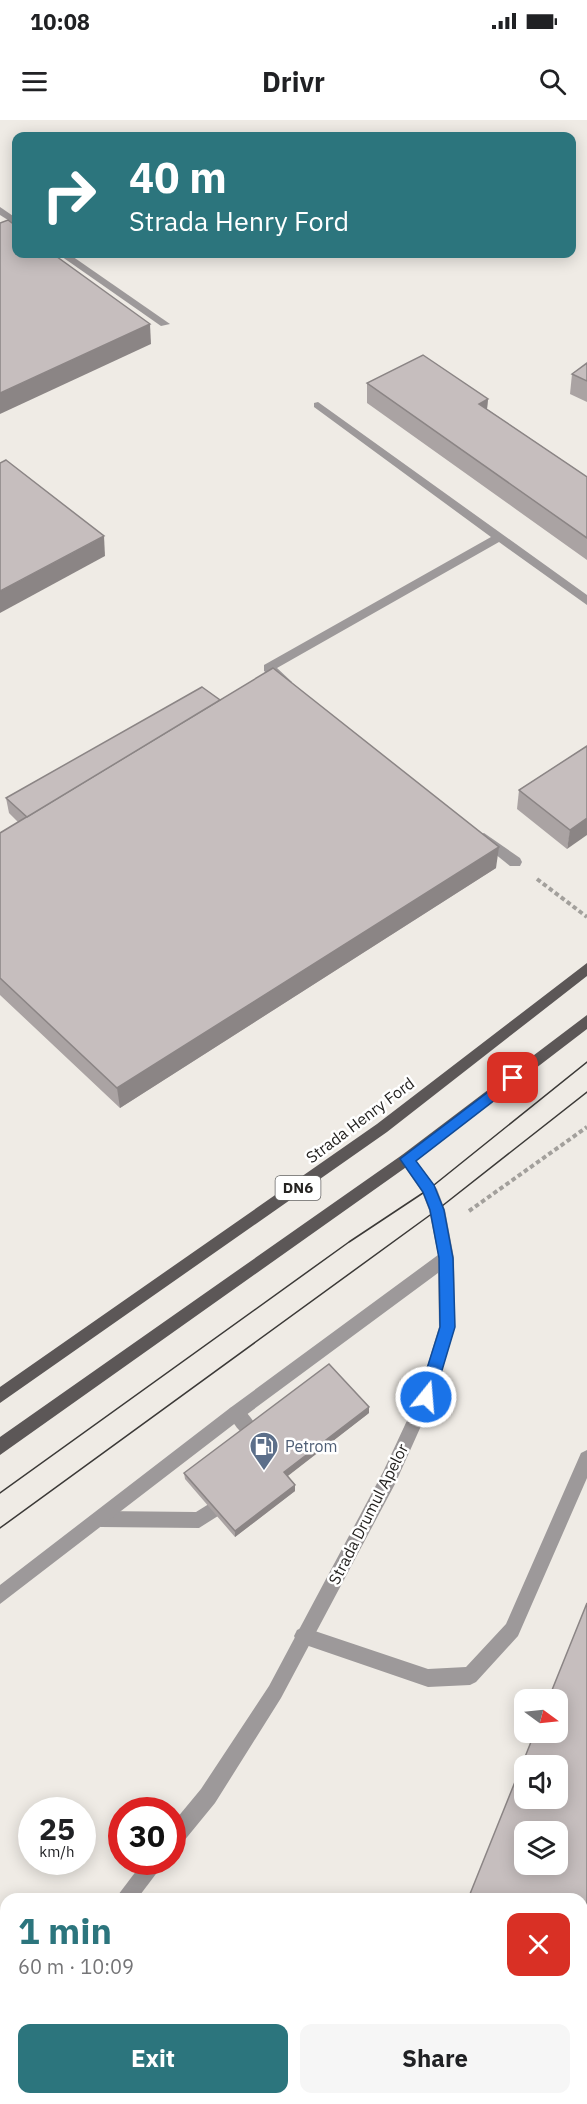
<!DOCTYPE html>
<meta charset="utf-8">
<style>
body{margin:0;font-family:"IBM Plex Sans",sans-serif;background:#f6f6f6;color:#202124;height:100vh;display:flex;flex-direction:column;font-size:22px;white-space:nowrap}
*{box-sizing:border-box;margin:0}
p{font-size:20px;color:#757577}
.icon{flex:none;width:33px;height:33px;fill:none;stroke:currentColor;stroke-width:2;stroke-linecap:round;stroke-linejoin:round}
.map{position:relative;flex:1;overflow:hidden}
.sheet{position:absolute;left:0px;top:1773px;width:588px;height:212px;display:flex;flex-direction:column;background:#fff;border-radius:18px 18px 0 0;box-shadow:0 3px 15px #0003}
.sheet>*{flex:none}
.banner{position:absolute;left:12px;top:12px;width:564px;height:126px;border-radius:12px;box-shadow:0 3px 15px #0003;background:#2c757d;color:#fff;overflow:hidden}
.needle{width:39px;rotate:105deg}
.fabs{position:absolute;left:514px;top:1569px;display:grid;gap:12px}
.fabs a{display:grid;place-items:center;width:54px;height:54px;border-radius:12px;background:#fff;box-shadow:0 3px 15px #0003;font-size:30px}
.speed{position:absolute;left:18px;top:1677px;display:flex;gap:12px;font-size:30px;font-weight:700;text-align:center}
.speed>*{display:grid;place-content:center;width:78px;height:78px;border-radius:50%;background:#fff;box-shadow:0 3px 15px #0003;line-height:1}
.speed small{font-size:15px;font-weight:400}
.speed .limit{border:9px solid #d22;background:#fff;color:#111}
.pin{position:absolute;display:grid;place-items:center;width:51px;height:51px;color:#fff;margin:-26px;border-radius:12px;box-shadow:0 3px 9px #0006}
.me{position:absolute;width:66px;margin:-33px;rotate:17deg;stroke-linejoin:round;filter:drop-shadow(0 0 4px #0008)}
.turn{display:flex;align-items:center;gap:21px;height:126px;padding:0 18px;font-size:27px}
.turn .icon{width:78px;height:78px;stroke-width:2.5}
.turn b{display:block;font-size:42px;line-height:51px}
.round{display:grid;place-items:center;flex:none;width:63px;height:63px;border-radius:12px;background:#f6f6f6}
.overview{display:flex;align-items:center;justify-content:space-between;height:102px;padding:0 18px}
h1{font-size:36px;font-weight:700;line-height:45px;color:#2c757d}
.cta{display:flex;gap:12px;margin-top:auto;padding:12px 18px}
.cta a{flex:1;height:69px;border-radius:12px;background:#2c757d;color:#fff;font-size:24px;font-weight:700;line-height:69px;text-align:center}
.cta a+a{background:#f6f6f6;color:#202124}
.status{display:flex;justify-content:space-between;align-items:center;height:42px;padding:0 30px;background:#fff;direction:ltr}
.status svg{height:16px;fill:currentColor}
header{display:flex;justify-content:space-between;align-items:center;height:78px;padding:0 18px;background:#fff;font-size:27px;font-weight:700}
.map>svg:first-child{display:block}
</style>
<div class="status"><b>10:08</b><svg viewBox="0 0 49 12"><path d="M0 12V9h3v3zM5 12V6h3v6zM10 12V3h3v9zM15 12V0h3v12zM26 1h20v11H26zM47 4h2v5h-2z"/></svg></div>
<header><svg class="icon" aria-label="menu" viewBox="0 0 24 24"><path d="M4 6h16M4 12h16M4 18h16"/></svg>Drivr<svg class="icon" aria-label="search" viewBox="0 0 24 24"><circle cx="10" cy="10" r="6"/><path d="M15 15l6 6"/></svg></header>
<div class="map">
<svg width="587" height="1984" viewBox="0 0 587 1984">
<rect width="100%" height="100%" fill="#efebe5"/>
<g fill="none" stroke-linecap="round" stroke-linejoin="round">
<g stroke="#a3a09c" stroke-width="4" stroke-dasharray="4.5 3" stroke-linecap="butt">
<path d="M537 759 587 797"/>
<path d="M469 1091 587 1007"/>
</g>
<g fill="#9d999a" fill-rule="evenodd">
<path d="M0 87 16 98V105L0 95Z"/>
<path d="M58 134H69L170 204 161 206Z"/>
<path d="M318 282 587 475V485L499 422 277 548 292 562 290 565H282L264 551V545L491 417 314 287V283Z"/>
<path d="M484 713 520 738 522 742 520 746H510L479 721 477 718 479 715Z"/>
<path d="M236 1286C246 1289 254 1301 258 1310L256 1315 250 1318C240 1314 232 1302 228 1293L230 1288Z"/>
<path d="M587 1330V1358L518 1516 476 1562 470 1565 428 1567 297 1522 294 1516 297 1510 303 1507 428 1549 466 1547 506 1504 581 1333Z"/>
<path d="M212 1382 218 1384 221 1390 218 1396 199 1408 101 1407 95 1405 92 1399 95 1393 101 1391 196 1392Z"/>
<path d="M0 1969 6 1971V1978H11L13 1984H0Z"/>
</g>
<g fill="#9d999a" fill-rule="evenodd">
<path d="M407 1033 412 1035 437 1069 445 1090 454 1138 455 1207 434 1277 395 1364 281 1578 215 1683 179 1727 172 1729V1704L201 1669 269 1566 383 1352 418 1277 439 1207 438 1153 242 1298 0 1484V1465L230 1288 438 1135 429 1090 422 1072 399 1039 402 1035Z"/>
<path d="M143 1742H165L137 1779H115Z"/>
<path d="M6 1890V1915L0 1917V1892Z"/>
</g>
<g fill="#5c5757" fill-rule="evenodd">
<path d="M587 843V856L387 1012 0 1283V1267L377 1004Z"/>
<path d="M587 895V909L412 1043 0 1335V1317L402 1035Z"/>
</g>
<g stroke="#3b3937" stroke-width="1.5">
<path d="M0 1373 349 1122 429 1069 587 942"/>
<path d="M0 1408 437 1090 587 972"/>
</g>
</g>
<g fill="#aaa3a3">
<path d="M587 243V282L570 274 572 254Z"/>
<path d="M367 263 488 279 487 289 587 357V440L367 283Z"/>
<path d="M220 580 496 748 120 988 0 875V713L18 702 9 693 6 678Z"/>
<path d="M587 626 567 729 517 689 519 670Z"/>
<path d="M369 1293 287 1356 295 1371 235 1417 185 1359 184 1353Z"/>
</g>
<g fill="#8b8585">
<path d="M150 204 151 224 0 294V273Z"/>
<path d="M488 279 486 298 479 284Z"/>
<path d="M104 416 105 436 0 493V471Z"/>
<path d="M587 698V715L567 729 570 710Z"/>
<path d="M499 727 496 748 120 988 117 968Z"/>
<path d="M369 1287V1293L284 1359V1352Z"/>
<path d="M295 1365V1371L235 1417V1411Z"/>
</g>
<g fill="#c6bebe" stroke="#8b8585" stroke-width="1.5" fill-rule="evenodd">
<path d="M8 100 16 106V134H53L150 204 0 273V103Z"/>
<path d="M423 235 488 279 479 284 587 357V418L367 263Z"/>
<path d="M587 243V261L572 254Z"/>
<path d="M6 340 104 416 0 471V343Z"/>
<path d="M273 548 499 727 117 968 0 858V713Z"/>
<path d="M202 567 220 580 27 697 6 678Z"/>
<path d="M587 626V698L570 710 519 670Z"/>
<path d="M329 1244 369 1287 284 1352 295 1365 235 1411 184 1353Z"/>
<path d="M587 1483V1984H386L389 1978H582V1779H468L535 1612H558V1580H548ZM525 1646H558V1678H525ZM525 1712H558V1744H525Z"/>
</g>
<path fill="#1a73e8" stroke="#114b97" stroke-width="1.5" d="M513 953 518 954V962L416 1041 434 1065 444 1090 453 1138 455 1207 434 1277 426 1284 418 1277 440 1207 439 1138 430 1090 423 1072 400 1039Z"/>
<defs>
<g id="fuel-pin" transform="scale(1.5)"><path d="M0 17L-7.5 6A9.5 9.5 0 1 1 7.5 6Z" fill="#5c6f8a" stroke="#fff"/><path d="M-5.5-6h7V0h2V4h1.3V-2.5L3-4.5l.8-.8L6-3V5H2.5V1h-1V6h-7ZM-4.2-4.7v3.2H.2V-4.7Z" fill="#fff"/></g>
</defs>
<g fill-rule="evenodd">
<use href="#fuel-pin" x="264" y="1326"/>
</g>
<g text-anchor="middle" stroke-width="5" stroke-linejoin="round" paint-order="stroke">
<rect fill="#fff" stroke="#666564" stroke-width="1.5" x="275.5" y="1056" width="45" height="24" rx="4.5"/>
<g font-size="15" font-weight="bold" fill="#252321">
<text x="298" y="1073">DN6</text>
</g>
<g font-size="16" fill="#252321" stroke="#fff">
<text transform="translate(360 1000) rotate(-37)" y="6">Strada Henry Ford</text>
<text transform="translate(368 1394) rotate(-63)" y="6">Strada Drumul Apelor</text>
</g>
<g font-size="16" fill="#4e5e75" stroke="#fff" text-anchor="start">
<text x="285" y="1332">Petrom</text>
</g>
</g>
</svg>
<div class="fabs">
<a><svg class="needle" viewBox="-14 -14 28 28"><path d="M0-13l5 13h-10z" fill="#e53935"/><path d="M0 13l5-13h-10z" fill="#757577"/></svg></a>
<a><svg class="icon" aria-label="sound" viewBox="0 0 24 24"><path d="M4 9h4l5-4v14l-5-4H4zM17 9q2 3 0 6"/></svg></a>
<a><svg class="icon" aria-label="layers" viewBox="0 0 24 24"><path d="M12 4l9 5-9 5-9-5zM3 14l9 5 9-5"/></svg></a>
</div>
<div class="speed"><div>25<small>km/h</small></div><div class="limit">30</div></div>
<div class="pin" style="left:513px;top:958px;background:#d93025"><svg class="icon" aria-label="arrive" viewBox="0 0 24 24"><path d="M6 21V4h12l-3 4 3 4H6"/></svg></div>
<svg class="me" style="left:426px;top:1277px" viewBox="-20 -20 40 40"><circle r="17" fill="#1a73e8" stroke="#fff" stroke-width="3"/><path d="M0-11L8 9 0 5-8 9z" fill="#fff"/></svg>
<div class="banner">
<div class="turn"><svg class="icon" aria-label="right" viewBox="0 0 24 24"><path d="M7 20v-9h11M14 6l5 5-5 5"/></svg><div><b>40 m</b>Strada Henry Ford</div></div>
</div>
<section class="sheet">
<div class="overview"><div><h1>1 min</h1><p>60 m · 10:09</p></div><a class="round" style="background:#d93025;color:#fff"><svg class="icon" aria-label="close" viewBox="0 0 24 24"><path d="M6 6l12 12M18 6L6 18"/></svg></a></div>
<div class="cta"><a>Exit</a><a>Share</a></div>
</section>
</div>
